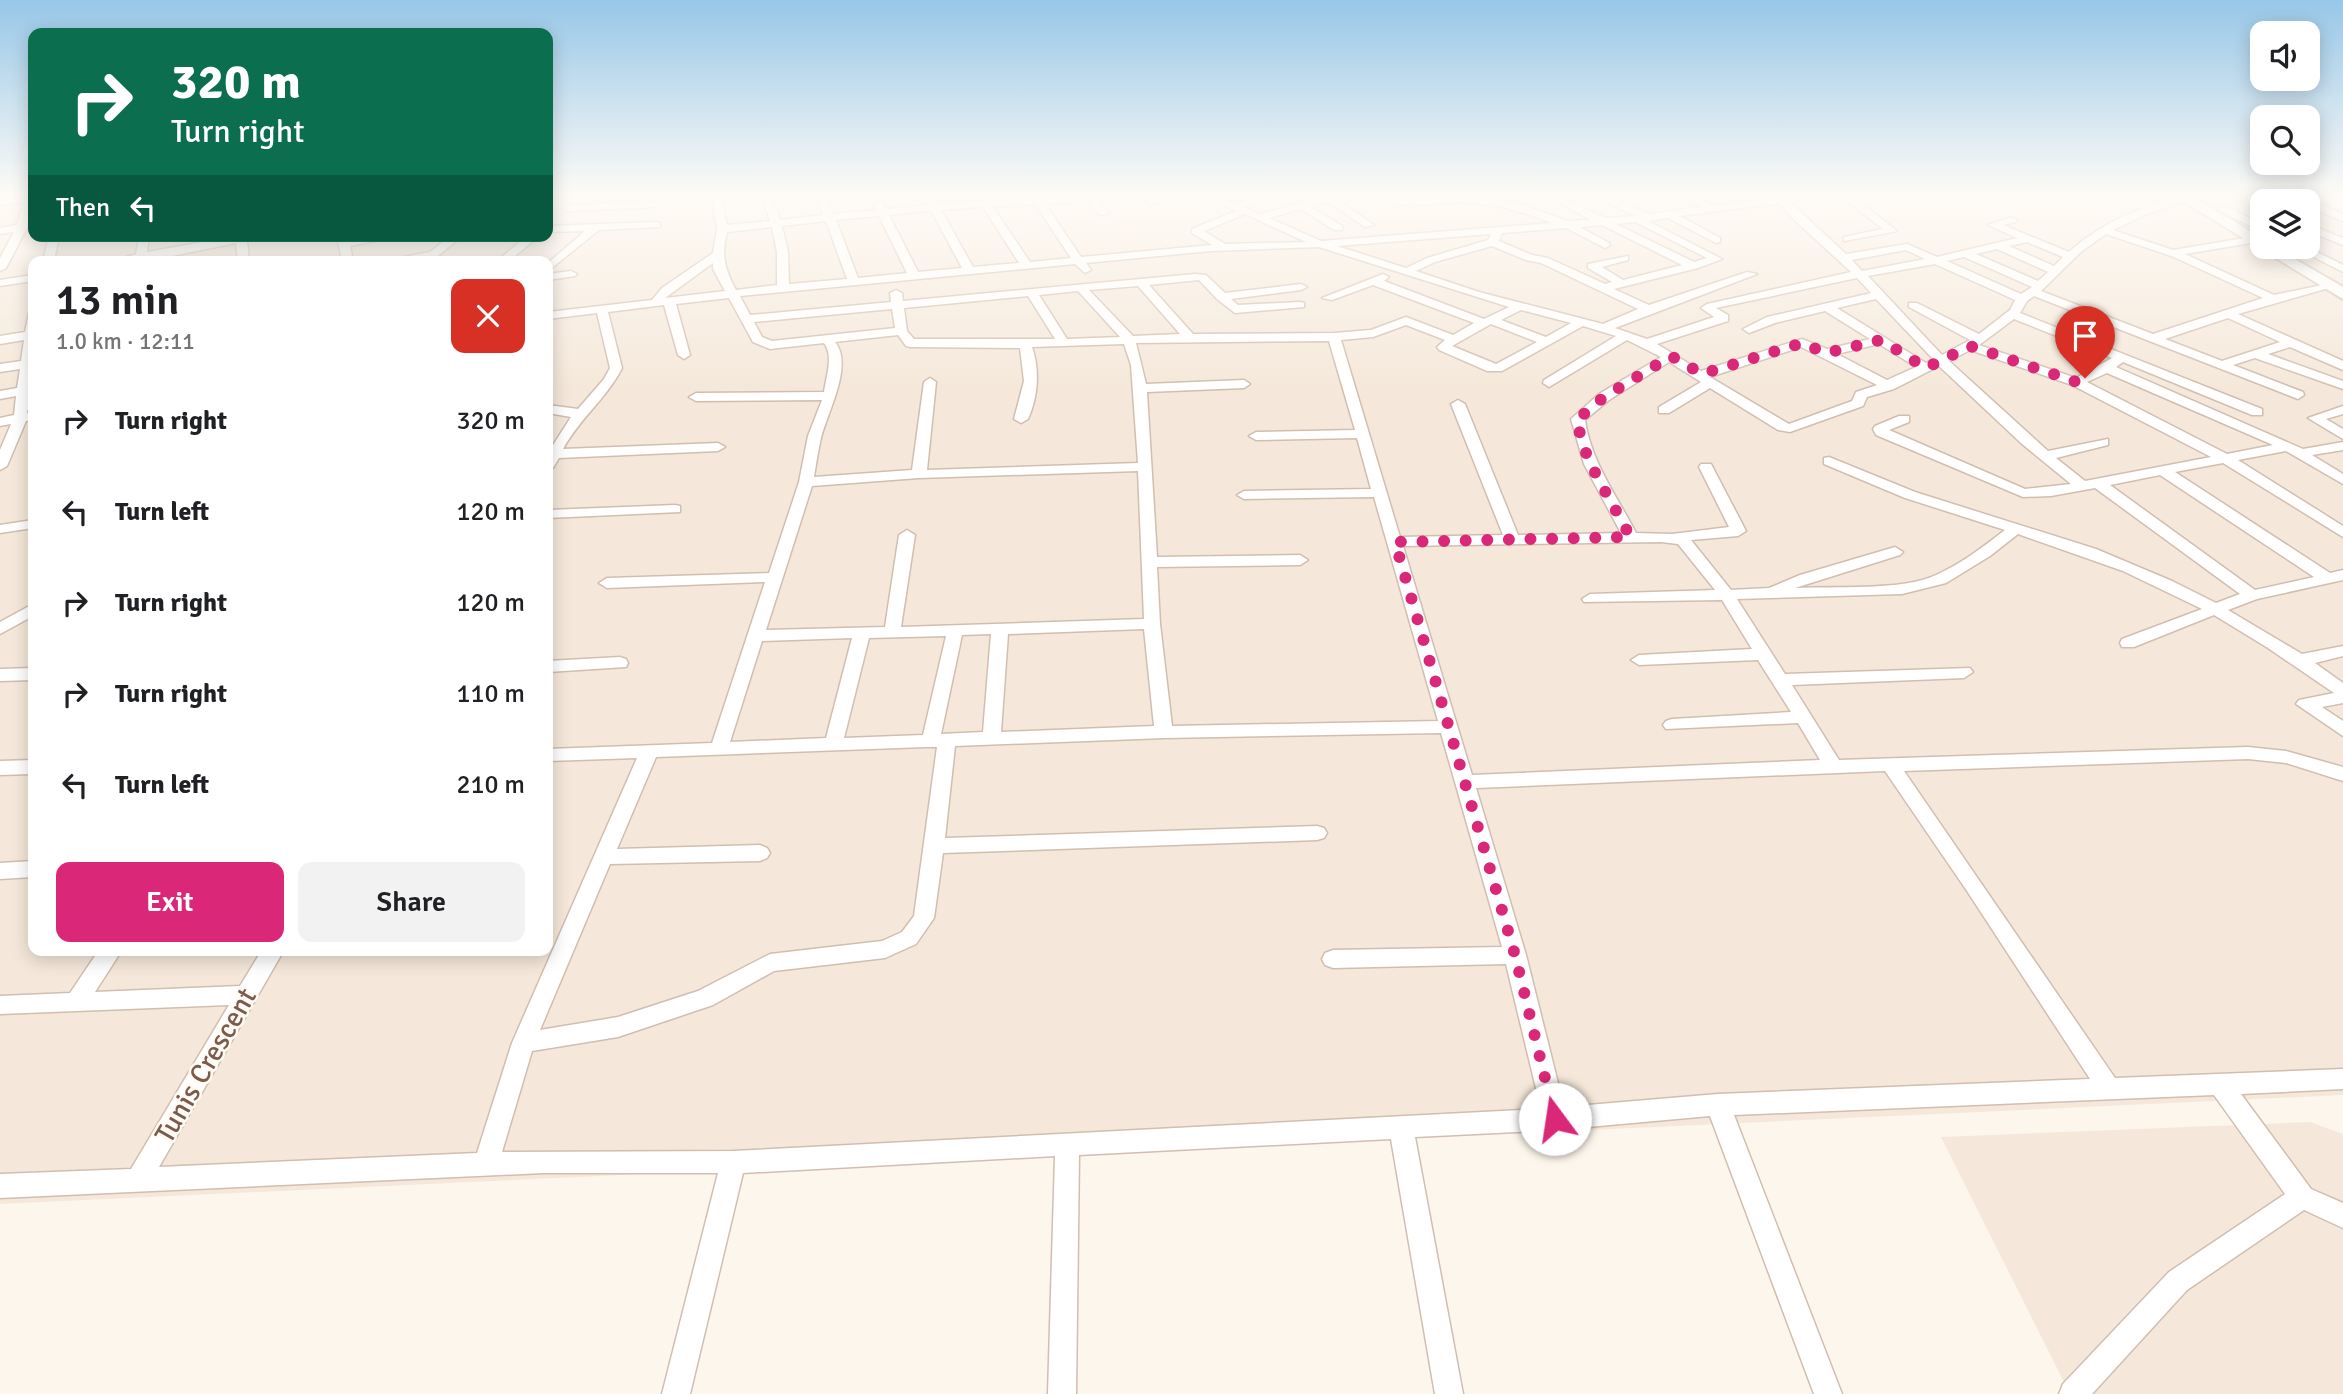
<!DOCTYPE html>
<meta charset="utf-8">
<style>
body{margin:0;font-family:Signika,sans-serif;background:#f2f2f2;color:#202124;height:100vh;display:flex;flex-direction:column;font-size:26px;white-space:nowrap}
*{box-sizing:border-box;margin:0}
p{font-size:23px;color:#757577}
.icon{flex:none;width:38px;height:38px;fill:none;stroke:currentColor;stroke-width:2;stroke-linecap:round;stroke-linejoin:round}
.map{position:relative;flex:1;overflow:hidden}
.panel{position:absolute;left:28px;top:256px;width:525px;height:700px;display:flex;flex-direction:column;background:#fff;border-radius:14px;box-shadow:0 4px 18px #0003}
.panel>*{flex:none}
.hud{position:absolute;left:28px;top:28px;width:525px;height:214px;border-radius:14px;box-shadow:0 4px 18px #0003;background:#0b6e4f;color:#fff;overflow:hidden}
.fabs{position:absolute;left:2250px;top:21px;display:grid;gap:14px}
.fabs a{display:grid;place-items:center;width:70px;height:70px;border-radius:14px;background:#fff;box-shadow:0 4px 18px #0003;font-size:35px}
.pin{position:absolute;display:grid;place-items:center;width:60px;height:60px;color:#fff;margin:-72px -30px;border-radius:50% 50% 50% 0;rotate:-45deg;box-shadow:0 0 7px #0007}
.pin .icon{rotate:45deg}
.me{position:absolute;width:77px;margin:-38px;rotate:346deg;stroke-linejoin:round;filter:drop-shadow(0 0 5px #0008)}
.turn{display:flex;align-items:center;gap:24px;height:147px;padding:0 28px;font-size:32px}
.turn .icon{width:91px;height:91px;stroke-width:2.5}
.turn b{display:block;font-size:49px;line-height:60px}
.then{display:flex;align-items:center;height:66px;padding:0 28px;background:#0003;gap:14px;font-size:26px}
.round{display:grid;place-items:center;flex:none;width:74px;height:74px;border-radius:14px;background:#f2f2f2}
.headline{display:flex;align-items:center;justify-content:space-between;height:119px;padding:0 28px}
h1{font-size:42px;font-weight:600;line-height:52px}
.cta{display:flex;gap:14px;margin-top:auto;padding:14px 28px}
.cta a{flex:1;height:80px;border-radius:14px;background:#db2777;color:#fff;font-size:28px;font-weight:600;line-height:80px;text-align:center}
.cta a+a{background:#f2f2f2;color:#202124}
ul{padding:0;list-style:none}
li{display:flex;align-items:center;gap:21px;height:91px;padding:0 28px}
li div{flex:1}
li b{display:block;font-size:26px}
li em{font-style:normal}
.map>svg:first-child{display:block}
</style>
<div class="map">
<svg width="2343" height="1394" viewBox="0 0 2343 1394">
<rect width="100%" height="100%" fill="#fdf6ec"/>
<g fill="#f5e8da" fill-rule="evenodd">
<path d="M0 195H33V236H548V195H2343V1095L0 1204ZM2263 201H2308V247H2263ZM33 261H548V950H33Z"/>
<path d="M2310 1122 2343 1134V1394H2070L1941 1137Z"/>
</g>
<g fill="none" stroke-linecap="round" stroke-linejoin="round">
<g stroke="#d1beb0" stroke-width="3">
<g id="street">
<path d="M711 195H721L727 225 770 221 762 195H772L780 220 823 215 816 195H826L833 214 876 210 869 195H879L886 209 928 205 923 195H933L938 204 979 201 977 195H985L989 201 1031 198 1029 195 1041 198 1094 195 1108 213 1107 215H1099L1089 201 1045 204 1081 257 1212 245 1192 233V229L1236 211 1205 195C1217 195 1229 203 1239 202 1253 200 1265 195 1280 195L1244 207 1260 214 1332 195H1350L1338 200 1374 225 1365 227 1328 202 1311 207 1342 226V230H1334L1301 209 1269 218 1321 241 1552 223C1526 213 1501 205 1474 203 1440 199 1404 215 1373 195H1392L1419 201 1470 196 1516 203 1568 221 1591 220 1544 195H1557L1605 218 1635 216 1593 195H1607L1649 214 1701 207 1684 195H1696L1712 206 1776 198 1774 195H1823L1790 202 1846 254 1907 244 1937 257 2017 238 1988 225 2012 217 2017 220 2016 222 2003 225 2069 252C2101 223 2142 206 2184 195L2189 196V200L2147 214 2113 230 2173 250 2263 235V241L2185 254 2274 295 2332 283V287L2238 314 2343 361V370L2290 347 2268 354 2343 381V389L2255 358 2233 365 2303 392 2304 395 2298 399 2034 296 2027 301 2020 313 2262 409V415H2252L2123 362 2116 367 2303 449 2343 442V450L2312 455 2343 474V484L2286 451 2238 460 2343 526V537L2223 463 2175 472 2330 573 2343 570V580L2257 599 2228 610 2302 654 2343 646V656L2315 663 2343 683V703L2322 707 2343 721V736L2296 704 2299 700 2334 693 2268 648 2214 615 2134 647H2122L2120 643 2122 639 2202 609 2123 571 2018 534 1990 556 1946 583 1902 594 1737 599 1785 674 1970 668 1973 672 1964 678 1792 685 1839 760 2248 747 2286 751 2343 767V781L2286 763 2248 759 1904 771 2115 1078 2343 1069V1089L2241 1094 2311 1189 2343 1203V1228L2304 1210 2187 1290 2092 1394H2059L2063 1384 2169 1272 2285 1194 2214 1095 1734 1115 1842 1394H1814L1710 1116 1555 1130 1415 1137 1463 1394H1435L1391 1139 1079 1155 1076 1394H1048L1055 1156 743 1173 690 1394H662L718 1173H544L0 1198V1174L131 1169 229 1005 0 1014V996L70 993 99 950H122L95 992 240 986 262 950H284L159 1167 477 1153 512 1043 637 758 548 761V749L712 743 765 582 607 588 599 583 607 578 769 573 799 482 808 436 822 400 696 401 689 397 696 393 824 392C826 377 834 356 824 343L770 349 753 342 729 298 676 304 690 355 684 359 678 355 664 305 608 312 622 368C607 398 579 419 563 449L718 443 725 447 718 451 559 458 553 468 548 469V453L571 417 548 413V405L578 409 604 379 610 368 597 313 548 319V312L652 300 662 288 713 253 717 229ZM1780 203 1789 215 1851 272 1707 304 1701 308 1714 317 1647 339 1615 328 1757 274 1747 272 1649 305 1614 289 1698 268 1722 259 1648 221 1668 218 1716 243 1720 242V238L1680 216ZM1035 204 1071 258 1030 262 993 207ZM983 207 1019 263 973 267 941 210ZM931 210 962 268 918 272 889 215ZM1245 214 1306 242 1225 244 1204 231ZM879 216 907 273 858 278 836 220ZM826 221 847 279 789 284 788 252 782 226ZM1635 222 1707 258 1694 262 1616 224ZM1602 225 1682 265 1623 280 1602 267 1628 260V256L1588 264V268L1612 282 1605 284 1548 258 1532 255 1499 241 1502 233 1566 228 1605 248 1610 245 1609 243 1580 227ZM772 227 777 252V285L736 290C725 270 721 255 727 232ZM1491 234 1488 240 1427 258 1406 268 1337 246ZM2106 234 2174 257 2263 298 2153 334 2041 291 2082 251ZM2027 242 2063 257 2054 266 2009 246ZM1492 246 1526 260 1541 263 1638 309 1603 324 1479 292 1416 271 1435 262ZM1319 247 1509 307 1484 319 1384 281 1389 277 1383 274 1322 298 1332 300 1373 285 1474 323 1453 335 1406 317 1371 330 1334 333 1193 334 1149 285 1199 280 1217 299 1235 313 1304 307V303L1300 302 1238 305 1231 299 1301 290 1307 287 1301 284 1225 293 1206 275 1195 274 903 301 902 293 896 290 890 293 891 302 750 315 740 296 1075 264 1085 273 1091 270 1086 263 1211 251ZM1997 249 2048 272 2038 281 1976 254ZM1906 250 1925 259 1862 271 1852 260ZM1964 257 2032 287 2021 294 1947 261ZM713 263V269L725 291 665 298ZM1935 264 2015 300 2010 310 1979 334 1917 303H1909V307L1970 340 1942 355 1868 276ZM1857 278 1871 293 1767 317 1743 329 1749 333 1775 323 1825 311 1870 339 1827 349 1802 339 1701 371 1657 344 1728 321V315L1716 308ZM1138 286 1180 334 1133 336 1089 290ZM1078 291 1120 337 1067 339 1039 295ZM1028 296 1055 339H914L907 331 904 308ZM1876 299 1933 359 1926 363 1837 308ZM892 309 895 328 772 341 762 337 754 322ZM1521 310 1571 323 1546 337 1501 320ZM2228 318 2280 342 2222 361 2165 339ZM2014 319 2112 358 2076 378 1979 345ZM1491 324 1537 342 1496 364 1452 346ZM1406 325 1445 340 1437 347 1439 350 1487 371H1502L1583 326 1616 336 1544 380 1543 383 1549 387 1627 340 1661 357 1599 394 1571 419 1584 464 1621 533 1518 535 1465 404 1458 400 1451 404 1503 535 1400 537 1341 340 1373 337ZM898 335 906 346 910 347 1020 348 1024 381 1014 419 1021 423 1028 419C1038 397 1040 370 1032 347L1124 344 1131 365 1138 463 927 470 936 382 930 378 924 382 912 470 814 477C816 464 818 451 821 438 827 413 854 365 835 342ZM1329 341 1355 430 1256 432 1249 436 1256 440 1357 438 1371 489 1244 491 1237 495 1244 499 1374 497 1438 721 1172 726 1160 624 1157 567 1300 565 1308 560 1300 555 1157 557 1147 392 1244 388 1250 384 1244 380 1146 384 1136 343ZM1879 344 1916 367 1887 380 1837 354ZM1801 347 1877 385 1856 392 1852 401 1789 424 1710 377ZM1970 350 2072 385 2211 457 2085 481 2056 458 2108 445V439L2048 451 1949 361ZM1669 362 1701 382 1659 407V413H1669L1710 388 1778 430 1790 432 1863 406 1867 397 1894 389 1939 366 2022 444 2071 484 2025 489 1889 430 1909 422V416H1899L1875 426 1873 429 1876 435 2023 497 2051 496 2095 488 2240 594 2216 603 2172 581 2096 549 1915 492 1829 457 1824 458V464L1905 498 2005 530C1983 547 1961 564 1936 575 1903 591 1833 586 1795 588L1900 555 1903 552 1895 547 1800 575 1769 588 1731 590 1691 540 1738 536 1746 531 1711 464H1701L1699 467 1729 527 1672 534 1636 533C1617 496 1591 462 1585 420L1609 400ZM2107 373 2273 445 2227 454 2087 382ZM1138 471 1144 619 901 627 915 535 907 530 899 535 885 627 766 630 812 486 919 478ZM2160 475 2314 577 2255 590 2110 485ZM1661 542 1678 544 1715 590 1590 594 1582 599 1584 602 1722 600 1752 649 1639 655 1631 660 1639 665 1758 660 1791 712 1672 719 1666 721 1663 725 1666 729 1798 723 1820 760 1472 775 1403 546ZM1144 629 1154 726 1001 732 1008 634ZM991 634 983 732 941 734 962 635ZM946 636 923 735 844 738 869 638ZM852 638 826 738 730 742 762 641ZM1441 733 1502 947 1333 950 1325 953 1322 959 1325 965 1333 968 1506 964 1541 1109 733 1151 502 1152 532 1051 618 1037 713 1005 774 971 885 958 916 944 934 918 943 853 1317 840 1324 838 1327 833 1324 828 1317 826 945 838 955 746 1164 738ZM926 747H937L914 916 902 932 882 941 770 954 698 991 618 1017 540 1030 610 864 760 861 767 858 770 853 767 848 760 845 617 849 656 757ZM1885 771 1967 891 2090 1079 1718 1094 1564 1107 1526 955 1476 788Z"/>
<path d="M1143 195H1153L1159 203 1150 205Z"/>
<path d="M1647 195H1659L1660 197 1655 200Z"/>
<path d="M1839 195H1851L1897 231 1844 241V237L1883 229Z"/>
<path d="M2231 195H2245L2263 203V210Z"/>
<path d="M2286 195H2300L2343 214V221L2308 207V201H2297Z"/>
<path d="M33 196 31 217 33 223 29 224 6 268 0 271V258L14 232 0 234V228L17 225 24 202 0 205V199Z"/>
<path d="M654 202 659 205 658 207 568 211 563 208 568 205Z"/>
<path d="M2220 207H2228L2263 225V232L2220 211Z"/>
<path d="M656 222 660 223V227L599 230 548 271V263L585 231 548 232V226Z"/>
<path d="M2308 224 2343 238V245L2308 231Z"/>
<path d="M49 236H59L54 261H43Z"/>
<path d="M139 236H149L147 252 236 236H263L247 241 249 261H238L236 243 147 261H113L136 254Z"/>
<path d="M337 236H347L348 239 400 236 350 246 353 261H342Z"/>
<path d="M450 236H462L432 261H382L430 252Z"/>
<path d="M527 236H539L509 261H497Z"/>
<path d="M2294 247H2307L2343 265V272Z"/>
<path d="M571 271 577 274 575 276 548 280V274Z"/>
<path d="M33 275V281L0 286V280Z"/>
<path d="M29 313H33L30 388 32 391 27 413 33 412V420L26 421 7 466 0 470V450L11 424 0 426V418L14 415 16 396 0 399V391L17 388 20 369 0 372V364L21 361 24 340 0 344V336L25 332Z"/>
<path d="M2343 406V414L2326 419 2343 429V439L2308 418Z"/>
<path d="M675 505 680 506V512L548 518V510Z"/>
<path d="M33 520V528L0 533V525Z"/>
<path d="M33 604V616L0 634V622Z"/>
<path d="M620 657 626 659 628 663 626 667 548 672V661Z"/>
<path d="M33 668V680L0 681V669Z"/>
<path d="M33 760V774L0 775V761Z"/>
<path d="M33 861V877L0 879V863Z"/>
</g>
</g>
<g stroke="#d6c0b0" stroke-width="4">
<path id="secondary" d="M2173 195H2190L2263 239V247H2274L2343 287V299Z"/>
</g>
<use href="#street" fill="#fff" fill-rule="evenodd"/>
<use href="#secondary" fill="#fff" fill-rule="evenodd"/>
</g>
<linearGradient id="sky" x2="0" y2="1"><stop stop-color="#97c7e8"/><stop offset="0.5" stop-color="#fefbf6"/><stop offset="1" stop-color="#fefbf6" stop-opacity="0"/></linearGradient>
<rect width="2343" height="390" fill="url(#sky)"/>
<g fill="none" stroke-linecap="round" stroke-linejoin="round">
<path stroke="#db2777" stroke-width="12" stroke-dasharray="0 21.6" d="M1555 1119 1515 955 1395 542 1630 537C1614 503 1579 456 1578 419L1604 397 1671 356 1702 374 1802 343 1826 353 1881 340 1926 368 1970 346 2077 382 2085 378"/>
</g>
<g text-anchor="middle" stroke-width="5" stroke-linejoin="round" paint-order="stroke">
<g font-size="28" fill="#7a5c4d" stroke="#fffaf3">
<text transform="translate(205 1065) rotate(-60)" y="10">Tunis Crescent</text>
</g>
</g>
</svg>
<div class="fabs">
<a><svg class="icon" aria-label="sound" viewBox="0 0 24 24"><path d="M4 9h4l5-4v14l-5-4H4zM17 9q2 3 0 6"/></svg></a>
<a><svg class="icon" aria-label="search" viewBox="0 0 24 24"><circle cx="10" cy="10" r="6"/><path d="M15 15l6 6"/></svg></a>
<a><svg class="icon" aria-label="layers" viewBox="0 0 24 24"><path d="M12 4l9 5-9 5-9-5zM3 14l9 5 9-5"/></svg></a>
</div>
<div class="pin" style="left:2085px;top:378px;background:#d93025"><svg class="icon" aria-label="arrive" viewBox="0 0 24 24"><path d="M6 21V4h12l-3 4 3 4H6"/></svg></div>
<svg class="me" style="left:1555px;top:1119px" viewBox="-20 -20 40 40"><circle r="19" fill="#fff"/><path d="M0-13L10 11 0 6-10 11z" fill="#db2777"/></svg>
<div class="hud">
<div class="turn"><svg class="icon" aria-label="right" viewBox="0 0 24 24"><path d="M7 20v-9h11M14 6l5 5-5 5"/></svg><div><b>320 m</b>Turn right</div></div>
<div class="then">Then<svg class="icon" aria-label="left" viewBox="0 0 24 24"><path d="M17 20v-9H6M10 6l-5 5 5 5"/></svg></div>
</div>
<section class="panel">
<div class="headline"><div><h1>13 min</h1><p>1.0 km · 12:11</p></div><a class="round" style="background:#d93025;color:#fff"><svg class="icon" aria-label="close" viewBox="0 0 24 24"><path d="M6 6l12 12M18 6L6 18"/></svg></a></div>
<ul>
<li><svg class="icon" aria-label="right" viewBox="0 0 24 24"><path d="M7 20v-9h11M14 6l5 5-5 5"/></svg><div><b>Turn right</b></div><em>320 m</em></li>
<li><svg class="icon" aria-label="left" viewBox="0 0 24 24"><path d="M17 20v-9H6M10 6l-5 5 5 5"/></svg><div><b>Turn left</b></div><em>120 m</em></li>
<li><svg class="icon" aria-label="right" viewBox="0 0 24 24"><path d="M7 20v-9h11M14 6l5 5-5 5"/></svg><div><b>Turn right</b></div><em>120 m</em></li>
<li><svg class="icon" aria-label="right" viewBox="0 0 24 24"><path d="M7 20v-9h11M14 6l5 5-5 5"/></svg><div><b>Turn right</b></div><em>110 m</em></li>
<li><svg class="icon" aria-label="left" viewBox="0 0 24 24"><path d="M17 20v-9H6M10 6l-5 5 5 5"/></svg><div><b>Turn left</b></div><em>210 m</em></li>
</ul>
<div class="cta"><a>Exit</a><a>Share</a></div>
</section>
</div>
